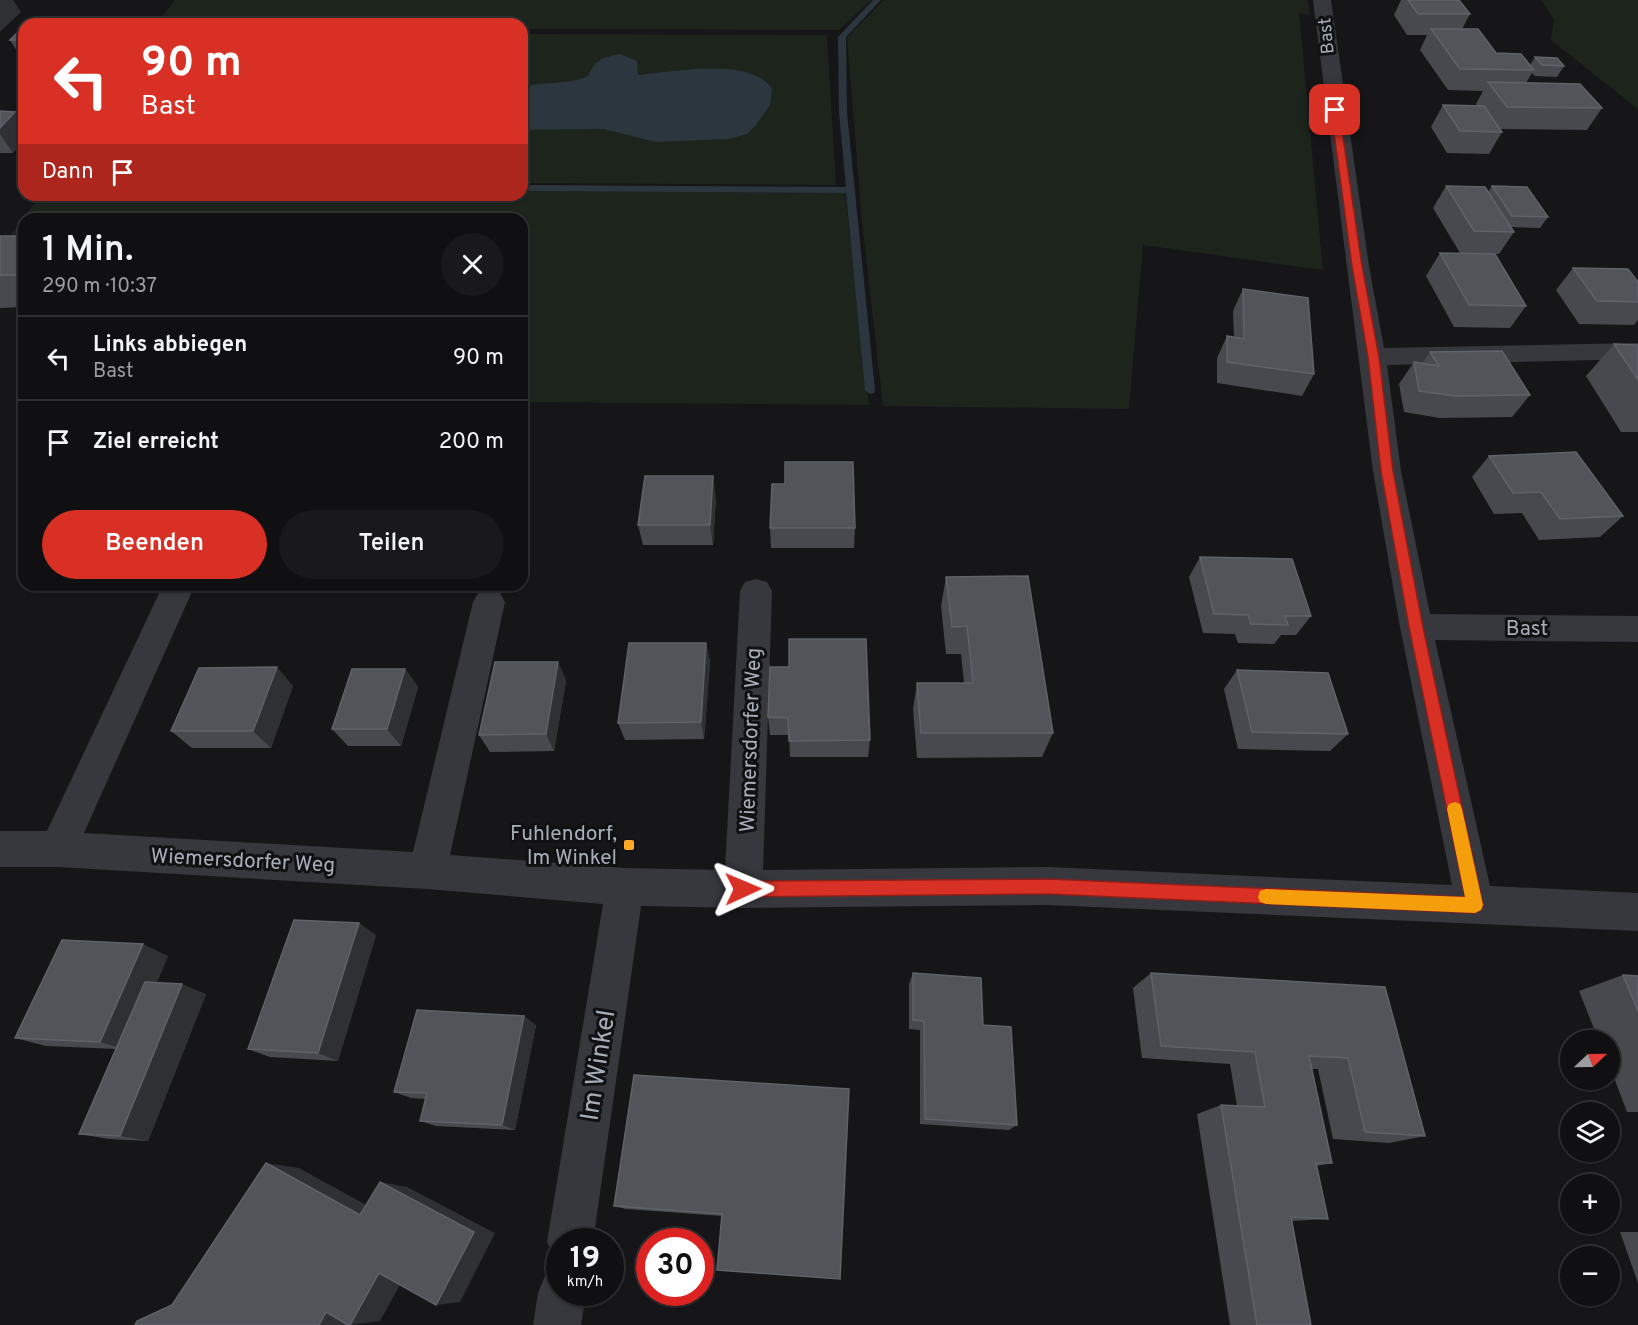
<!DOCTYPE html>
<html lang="de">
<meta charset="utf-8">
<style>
body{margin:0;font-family:Overpass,sans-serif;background:#19191b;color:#f1f3f6;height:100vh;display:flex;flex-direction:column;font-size:22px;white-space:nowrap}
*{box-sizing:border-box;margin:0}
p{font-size:20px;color:#9c9d9f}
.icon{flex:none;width:33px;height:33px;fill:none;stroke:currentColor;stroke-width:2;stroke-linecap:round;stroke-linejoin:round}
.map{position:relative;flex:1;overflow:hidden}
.details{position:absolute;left:18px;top:213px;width:510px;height:378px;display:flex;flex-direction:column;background:#101012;border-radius:18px;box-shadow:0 2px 4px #0004,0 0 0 2px #303032}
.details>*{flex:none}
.banner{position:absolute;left:18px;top:18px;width:510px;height:183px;border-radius:18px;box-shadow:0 2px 4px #0004,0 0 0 2px #303032;background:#d93025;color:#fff;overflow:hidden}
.needle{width:39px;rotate:68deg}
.fabs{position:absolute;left:1560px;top:1030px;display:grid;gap:12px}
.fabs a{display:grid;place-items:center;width:60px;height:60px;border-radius:50%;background:#101012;box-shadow:0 2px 4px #0004,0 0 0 2px #303032;font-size:30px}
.speed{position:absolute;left:546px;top:1228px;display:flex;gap:12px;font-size:30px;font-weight:700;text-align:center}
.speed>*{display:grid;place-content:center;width:78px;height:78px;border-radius:50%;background:#101012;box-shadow:0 2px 4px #0004,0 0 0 2px #303032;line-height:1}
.speed small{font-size:15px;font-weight:400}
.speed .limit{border:9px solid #d22;background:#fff;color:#111}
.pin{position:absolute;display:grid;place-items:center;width:51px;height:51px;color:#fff;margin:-26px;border-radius:12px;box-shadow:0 3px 9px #0006}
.me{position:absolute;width:66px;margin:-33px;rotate:89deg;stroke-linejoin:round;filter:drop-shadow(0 0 4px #0008)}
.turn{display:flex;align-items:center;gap:21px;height:126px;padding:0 24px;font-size:27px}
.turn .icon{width:78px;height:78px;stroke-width:2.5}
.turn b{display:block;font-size:42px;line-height:51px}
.then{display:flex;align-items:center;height:57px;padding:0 24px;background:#0003;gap:12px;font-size:22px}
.round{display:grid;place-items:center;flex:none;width:63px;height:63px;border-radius:32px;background:#19191b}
.summary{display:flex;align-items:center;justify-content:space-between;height:102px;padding:0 24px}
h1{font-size:36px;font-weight:600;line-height:45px}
.cta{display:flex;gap:12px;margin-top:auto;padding:12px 24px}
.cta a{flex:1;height:69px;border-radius:36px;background:#d93025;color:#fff;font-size:24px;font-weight:600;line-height:69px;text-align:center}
.cta a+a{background:#19191b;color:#f1f3f6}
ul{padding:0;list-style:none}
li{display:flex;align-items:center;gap:18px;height:84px;padding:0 24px;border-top:2px solid #303032}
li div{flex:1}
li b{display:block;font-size:22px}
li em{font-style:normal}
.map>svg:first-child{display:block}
</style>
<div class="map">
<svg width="1638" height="1325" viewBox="0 0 1638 1325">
<rect width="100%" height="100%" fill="#161618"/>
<g fill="#1c241c">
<path d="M175 0H871L839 30 522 29V24H156Z"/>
<path d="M884 0H1308L1310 15 1299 13 1323 270 1143 245 1129 409 883 406 862 222 847 37Z"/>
<path d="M1541 0H1638V109L1551 40 1554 19Z"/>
<path d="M522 34 827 35 836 185 522 183V130L604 129 655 142 767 82C722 59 685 77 638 75 623 75 606 70 591 67L588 76C569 85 543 81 522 87Z"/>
<path d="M522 191 845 193 869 405 522 402V219H24V238L9 237 41 195H522Z"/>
</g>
<path fill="#2b363e" d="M620 54 637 61 638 75C671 72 751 56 772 89L770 105 756 125 747 134 729 139 655 142 604 129 522 130V87C543 81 569 85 588 76 594 60 604 57 620 54Z"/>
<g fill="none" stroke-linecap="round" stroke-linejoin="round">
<path fill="#2b363e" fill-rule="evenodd" d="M873 0H881L846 37 847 113 875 390 874 393 870 394 865 390 846 193 522 191V185L846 187 839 113 838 37Z"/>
<g fill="#37383e" fill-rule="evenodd">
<path d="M1313 0H1331L1369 266 1384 348 1638 343V359L1387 365 1401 471 1430 614 1638 616V642L1435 640 1490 886 1638 893V931L1048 905 743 908 641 906 593 1242H560V1261L554 1258 547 1242 603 904 427 889 58 867H0V831H47L163 585H195L84 833 413 852 473 602 478 593 489 589 500 593 505 602 450 855 625 868 725 870 740 591 745 582 756 579 767 582 772 591 763 870 1048 867 1452 885 1400 627 1373 471Z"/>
<path d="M560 1270V1293H586L581 1325H533L538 1293 545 1276Z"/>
</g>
</g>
<g fill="#47494e">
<path d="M1401 0H1459L1470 14 1462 29 1496 53 1530 65 1535 57 1564 66 1557 77 1535 76 1532 73 1526 83 1602 108 1587 130 1500 129 1502 132 1489 154 1447 153 1431 127 1443 105 1477 106 1476 104 1483 91 1448 90 1420 50 1427 35H1407L1394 15Z"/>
<path d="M24 26V51H17L10 40Z"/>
<path d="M0 111 13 153H0Z"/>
<path d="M1446 186 1488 192 1492 186 1548 217 1540 228 1511 227 1514 232 1499 254 1460 253 1433 208Z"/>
<path d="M0 236H24V307L0 308Z"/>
<path d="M1440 253 1526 306 1510 328 1454 327 1426 276Z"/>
<path d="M1573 268 1638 282V320L1634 325 1579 324 1556 290Z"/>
<path d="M1243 289 1314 374 1302 396 1217 383V358L1227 336 1234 337 1233 311Z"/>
<path d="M1614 344 1638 345V432H1621L1586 376Z"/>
<path d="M1430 352 1530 395 1512 417 1440 418 1404 412 1399 384 1414 362 1422 364Z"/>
<path d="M1489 456 1623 516 1600 537 1539 540 1522 513 1494 514 1472 477Z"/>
<path d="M716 497 713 545H643L638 525Z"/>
<path d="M770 528H855L854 548H771Z"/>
<path d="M1200 557 1311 616 1296 635H1281L1274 644 1238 643 1235 634 1203 633 1189 577Z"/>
<path d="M946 577 1053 733 1042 757 917 758 913 709 917 683H964L961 654H946L941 606Z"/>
<path d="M706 643 710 662 704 739 625 740 618 723Z"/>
<path d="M558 662 566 681 554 751 490 752 479 735Z"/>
<path d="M770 667 870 740 868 757H790L789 735H770L768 717Z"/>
<path d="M405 669 418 687 401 746H348L332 729Z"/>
<path d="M1237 670 1348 734 1330 751 1238 749 1224 689Z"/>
<path d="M293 686 271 748H192L171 731Z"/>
<path d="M376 935 338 1061 270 1057 248 1049Z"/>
<path d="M168 956 157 982 206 994 148 1141 109 1139 79 1134 116 1049 46 1046 15 1038Z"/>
<path d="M913 973 983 1025 1017 1125 1009 1130 920 1124V1030L909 1029V984Z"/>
<path d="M1151 973 1385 987 1425 1136 1389 1143 1333 1139 1318 1069H1312L1332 1163 1317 1166 1328 1219 1292 1221 1311 1325H1230L1197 1114 1221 1105 1237 1106 1230 1064 1142 1058 1133 988Z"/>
<path d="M1623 975 1638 976V1112H1627L1610 1067V1041H1599L1579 991Z"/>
<path d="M536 1025 515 1130 436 1126 420 1121 425 1099 411 1098 394 1092Z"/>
<path d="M849 1089 722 1216 626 1209 614 1206Z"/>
<path d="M1620 1232H1638V1283Z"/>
</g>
<g fill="#2f3034">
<path d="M0 0H13L21 12 0 32Z"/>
<path d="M15 112 24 124V141L13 153 0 134V128Z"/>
<path d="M713 476 716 497 713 545 710 525Z"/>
<path d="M706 643 710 662 704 739 701 722Z"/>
<path d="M558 662 566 681 554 751 546 734Z"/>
<path d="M277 667 293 686 271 748 253 731Z"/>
<path d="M405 669 418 687 401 746 387 729Z"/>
<path d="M359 923 376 935 338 1061 318 1053Z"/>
<path d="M143 944 168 956 128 1050 100 1042Z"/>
<path d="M182 984 206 994 148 1141 120 1136Z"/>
<path d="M524 1016 536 1025 515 1130 502 1125Z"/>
<path d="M266 1163 299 1168 388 1217 360 1215Z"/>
<path d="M380 1182 407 1187 495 1233 460 1302 436 1305Z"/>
<path d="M407 1272 380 1321 350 1325 379 1273Z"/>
<path d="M326 1312 349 1325H319Z"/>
</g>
<g fill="#52545a" stroke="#5f6269" stroke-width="1.5">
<path d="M1408 0H1459L1470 14H1418Z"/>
<path d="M29 22H64L62 24H27Z"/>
<path d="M24 26V40H10Z"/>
<path d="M1431 29H1478L1496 53 1521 54 1534 70 1460 69Z"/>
<path d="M1535 57 1557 58 1564 66 1542 65Z"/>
<path d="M1488 82 1580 84 1602 108 1507 107Z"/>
<path d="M1443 105 1484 106 1502 132 1460 131Z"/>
<path d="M0 111 15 112 0 128Z"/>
<path d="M1446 186 1485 187 1514 232 1474 231Z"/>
<path d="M1492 186 1527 187 1548 217 1512 216Z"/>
<rect x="0" y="236" width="24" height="39"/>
<path d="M1440 253 1495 254 1526 306 1469 305Z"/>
<path d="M1573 268 1628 269 1638 282V302L1597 301Z"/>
<path d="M1243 289 1308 298 1314 374 1227 362V336L1244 339Z"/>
<path d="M1614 344 1638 345V380Z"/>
<path d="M1502 351 1530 395 1456 396 1419 391 1414 362 1439 366 1430 352Z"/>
<path d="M1576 452 1623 516 1560 519 1541 492 1513 493 1489 456Z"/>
<path d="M785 462H853L855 528H770L772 484H785Z"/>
<path d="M645 476H713L710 525H638Z"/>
<path d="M1200 557 1292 559 1311 616H1285L1288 625 1251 624 1248 615 1214 614Z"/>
<path d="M1028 576 1053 733H921L917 683H973L967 626 952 627 946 577Z"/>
<path d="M789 639H866L870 740 789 741 788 718 768 717 770 667H789Z"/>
<path d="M629 643H706L701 722 618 723Z"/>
<path d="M495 662H558L546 734 479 735Z"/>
<path d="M277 667 253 731H171L199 668Z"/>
<path d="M352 669H405L387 729H332Z"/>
<path d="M1237 670 1328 673 1348 734 1252 732Z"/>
<path d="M294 920 359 923 318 1053 248 1049Z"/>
<path d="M62 940 143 944 100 1042 15 1038Z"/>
<path d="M913 973 981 978 983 1025 1011 1027 1017 1125 925 1119 924 1021 913 1020Z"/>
<path d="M1151 973 1385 987 1425 1136 1365 1132 1348 1058 1309 1056 1332 1163H1316L1328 1219 1291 1217 1311 1325H1257L1221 1105 1265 1107 1255 1052 1161 1046Z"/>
<path d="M1623 975 1638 976V1011Z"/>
<path d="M145 982 182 984 120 1136 79 1134Z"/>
<path d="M417 1010 524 1016 502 1125 420 1121 427 1093 394 1092Z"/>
<path d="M634 1075 849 1089 840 1279 717 1270 722 1214 614 1206Z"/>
<path d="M266 1163 360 1215 380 1182 474 1232 436 1305 379 1273 350 1325H348L326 1312 319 1325H135L137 1321 172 1305Z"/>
</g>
<path fill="#d93025" stroke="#8d1f18" stroke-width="1.5" d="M1335 108 1339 110 1362 266 1379 357 1393 471 1423 627 1483 905 1481 910 1475 913 1048 894 743 897 738 895 735 889 738 884 743 881 1048 879 1465 897 1409 627 1381 471 1368 357 1352 266 1331 110Z"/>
<path fill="#f59e0b" d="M1455 802 1460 804 1462 809 1483 905 1481 910 1475 913 1266 904 1260 902 1258 897 1260 891 1266 889 1465 897 1447 809 1449 804Z"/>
<rect fill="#ffaa27" stroke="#111113" stroke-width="2" x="623" y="839" width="12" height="12" rx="3"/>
<g text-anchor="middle" stroke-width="6" stroke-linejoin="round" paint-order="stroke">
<g font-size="18" fill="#a7aeba" stroke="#111113">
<text transform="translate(1326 36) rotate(-96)" y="6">Bast</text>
</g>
<g font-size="21" fill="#a7aeba" stroke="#111113">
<text x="1527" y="635">Bast</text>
<text transform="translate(750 740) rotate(-88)" y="7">Wiemersdorfer Weg</text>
<text transform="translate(243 860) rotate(3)" y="7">Wiemersdorfer Weg</text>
</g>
<g font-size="21" fill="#a7aeba" stroke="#111113" text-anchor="end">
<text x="617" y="840">Fuhlendorf,<tspan x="617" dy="24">Im Winkel</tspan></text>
</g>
<g font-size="26" fill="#a7aeba" stroke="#111113">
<text transform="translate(597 1065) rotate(-81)" y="9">Im Winkel</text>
</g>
</g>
</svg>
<div class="fabs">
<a><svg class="needle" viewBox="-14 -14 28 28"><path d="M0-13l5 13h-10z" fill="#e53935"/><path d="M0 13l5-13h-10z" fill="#9c9d9f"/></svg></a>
<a><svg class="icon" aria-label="layers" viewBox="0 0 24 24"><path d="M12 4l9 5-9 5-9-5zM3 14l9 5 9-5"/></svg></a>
<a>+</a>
<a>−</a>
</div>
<div class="speed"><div>19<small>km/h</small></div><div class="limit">30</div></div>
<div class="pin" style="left:1335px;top:110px;background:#d93025"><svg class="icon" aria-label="arrive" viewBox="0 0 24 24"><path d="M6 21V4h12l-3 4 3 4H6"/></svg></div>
<svg class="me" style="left:743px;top:889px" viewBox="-20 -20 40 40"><path d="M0-17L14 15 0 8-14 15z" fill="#d93025" stroke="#fff" stroke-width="4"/></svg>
<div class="banner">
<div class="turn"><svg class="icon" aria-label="left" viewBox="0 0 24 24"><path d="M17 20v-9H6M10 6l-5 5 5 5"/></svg><div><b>90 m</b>Bast</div></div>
<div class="then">Dann<svg class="icon" aria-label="arrive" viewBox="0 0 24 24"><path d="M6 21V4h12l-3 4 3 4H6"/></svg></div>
</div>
<section class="details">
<div class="summary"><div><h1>1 Min.</h1><p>290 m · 10:37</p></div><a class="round"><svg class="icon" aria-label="close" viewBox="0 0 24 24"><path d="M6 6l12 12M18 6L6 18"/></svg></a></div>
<ul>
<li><svg class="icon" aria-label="left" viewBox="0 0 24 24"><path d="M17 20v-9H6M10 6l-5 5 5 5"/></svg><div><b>Links abbiegen</b><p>Bast</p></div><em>90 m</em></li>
<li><svg class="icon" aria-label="arrive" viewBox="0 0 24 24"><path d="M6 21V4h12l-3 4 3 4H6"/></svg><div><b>Ziel erreicht</b></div><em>200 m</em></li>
</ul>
<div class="cta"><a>Beenden</a><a>Teilen</a></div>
</section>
</div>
